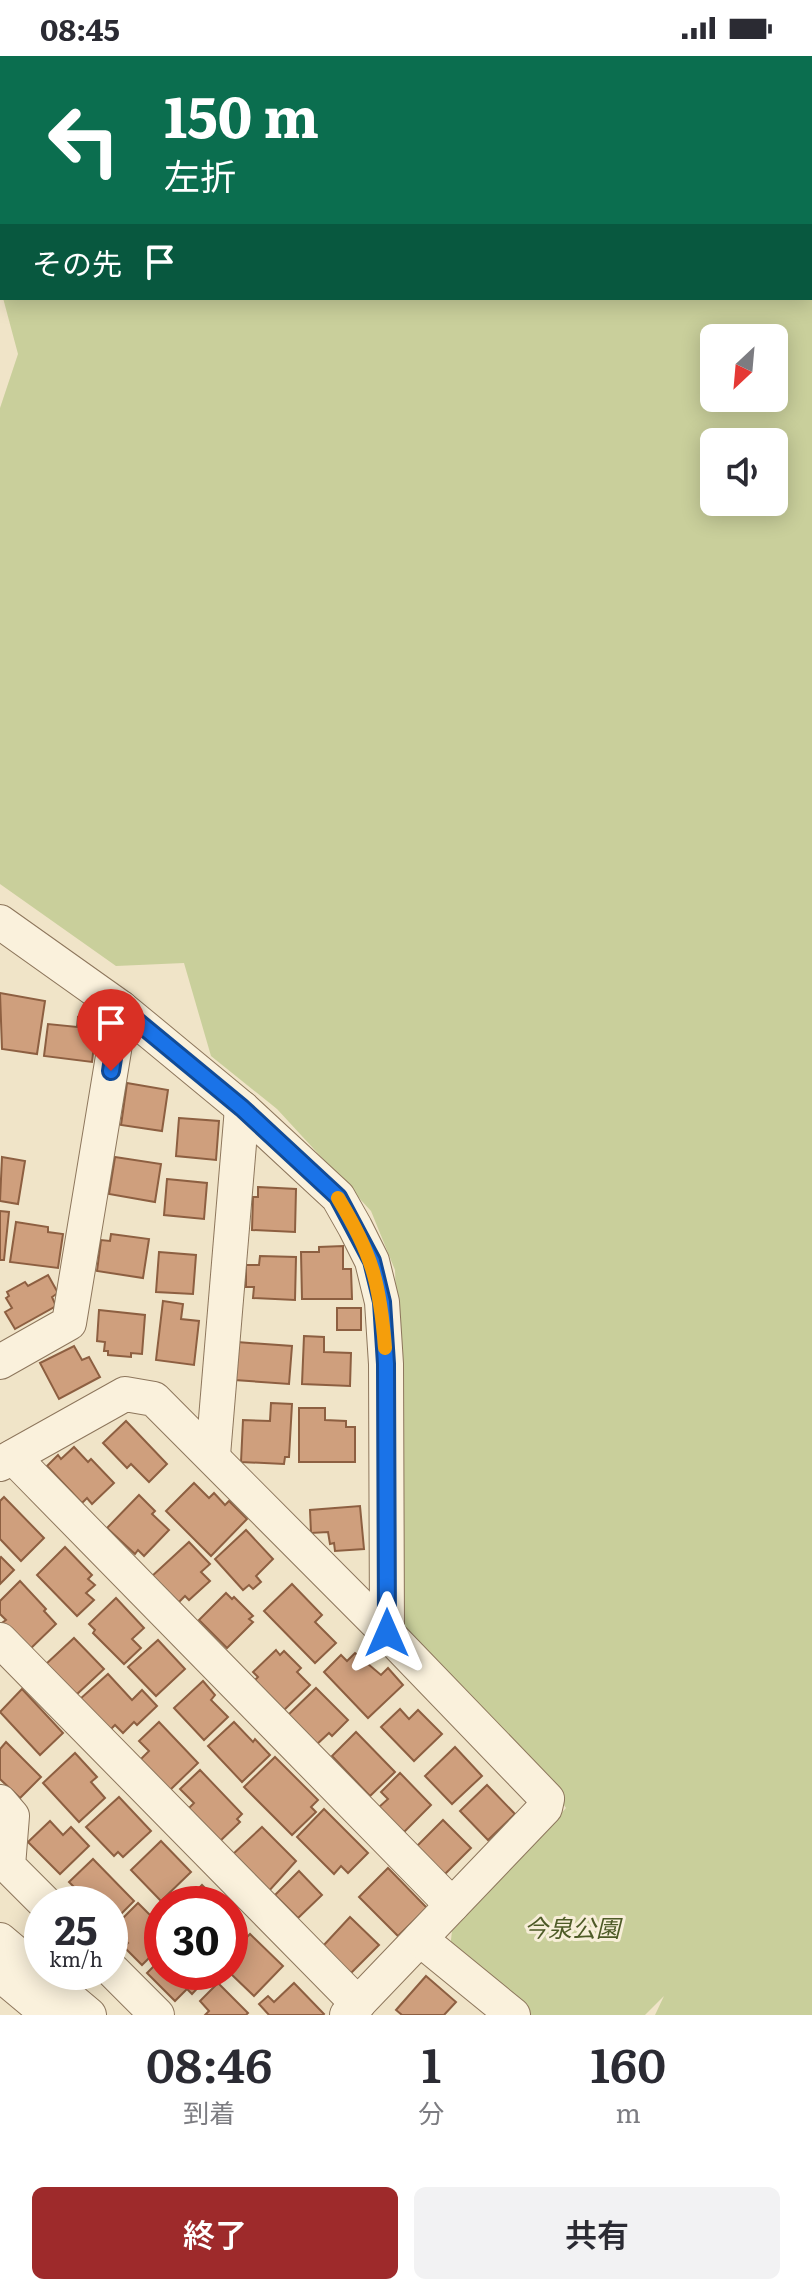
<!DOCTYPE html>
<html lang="ja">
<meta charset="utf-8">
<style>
body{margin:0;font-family:Literata,"Noto Sans JP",serif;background:#f2f2f3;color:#2b2b33;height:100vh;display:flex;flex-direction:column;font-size:30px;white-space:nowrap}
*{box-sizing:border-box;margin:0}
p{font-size:26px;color:#7c7c81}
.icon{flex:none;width:44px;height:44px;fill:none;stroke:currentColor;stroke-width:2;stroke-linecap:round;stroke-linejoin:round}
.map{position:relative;height:1959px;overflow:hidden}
.sheet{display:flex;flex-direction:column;background:#fff;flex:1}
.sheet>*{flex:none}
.hud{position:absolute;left:0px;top:0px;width:812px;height:244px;box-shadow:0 4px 20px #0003;background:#0b6e4f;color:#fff;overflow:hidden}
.needle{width:52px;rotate:206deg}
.fabs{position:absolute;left:700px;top:268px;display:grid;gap:16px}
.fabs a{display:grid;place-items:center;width:88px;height:88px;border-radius:12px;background:#fff;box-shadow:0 4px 20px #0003;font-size:40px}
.speed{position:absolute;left:24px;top:1830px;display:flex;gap:16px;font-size:40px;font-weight:700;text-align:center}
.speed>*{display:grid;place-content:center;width:104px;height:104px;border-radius:50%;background:#fff;box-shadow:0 4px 20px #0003;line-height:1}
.speed small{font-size:20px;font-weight:400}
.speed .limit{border:12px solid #d22;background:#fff;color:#111}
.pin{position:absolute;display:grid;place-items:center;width:68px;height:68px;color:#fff;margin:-82px -34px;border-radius:50% 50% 50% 0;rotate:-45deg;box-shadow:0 0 8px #0007}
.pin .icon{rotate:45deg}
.me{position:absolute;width:88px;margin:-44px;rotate:0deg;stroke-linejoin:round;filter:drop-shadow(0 0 6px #0008)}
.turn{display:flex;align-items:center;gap:28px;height:168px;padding:0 32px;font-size:36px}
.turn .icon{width:104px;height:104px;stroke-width:2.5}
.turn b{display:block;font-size:56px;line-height:68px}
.then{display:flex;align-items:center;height:76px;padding:0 32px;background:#0003;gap:16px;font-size:30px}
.eta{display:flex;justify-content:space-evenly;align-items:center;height:136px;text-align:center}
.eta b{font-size:48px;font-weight:600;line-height:56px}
.cta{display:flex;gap:16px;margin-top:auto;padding:16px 32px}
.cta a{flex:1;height:92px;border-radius:12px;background:#9e2a2b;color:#fff;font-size:32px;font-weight:600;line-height:92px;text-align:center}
.cta a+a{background:#f2f2f3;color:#2b2b33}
.status{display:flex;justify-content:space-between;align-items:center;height:56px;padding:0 40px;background:#fff;direction:ltr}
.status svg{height:22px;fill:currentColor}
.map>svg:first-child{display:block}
</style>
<div class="status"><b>08:45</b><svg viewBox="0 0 49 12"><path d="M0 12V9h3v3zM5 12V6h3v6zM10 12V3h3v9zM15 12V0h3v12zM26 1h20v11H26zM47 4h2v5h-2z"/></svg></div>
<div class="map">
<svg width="812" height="1959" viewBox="0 0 812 1959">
<rect width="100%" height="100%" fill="#f0e4c8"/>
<path fill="#c9cf9b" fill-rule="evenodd" d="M0 0H812V1959H655L664 1940 645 1959H530L450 1892 452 1875 566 1752 554 1735 402 1570V1447L395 1214 371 1155 277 1053 211 1000 184 907 116 910 0 828V352L18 298 3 242H810V2H2V237ZM714 282H774V342H714ZM714 386H774V446H714Z"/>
<g fill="#cf9f7d" stroke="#8d5f41" stroke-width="2">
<path d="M0 937 45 945 37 998 2 993Z"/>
<path d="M78 961 97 964 92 1006 44 1000 48 968 77 971Z"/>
<path d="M127 1027 168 1034 162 1075 121 1069Z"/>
<path d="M179 1062 219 1065 216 1104 176 1100Z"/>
<path d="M2 1101 25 1105 18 1148 0 1145Z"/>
<path d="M115 1101 161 1108 155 1146 109 1138Z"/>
<path d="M167 1123 207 1127 204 1163 164 1159Z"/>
<path d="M258 1131 296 1133 295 1176 252 1174 253 1141H258Z"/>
<path d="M0 1155 9 1156 4 1204H0Z"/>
<path d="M16 1166 48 1171V1176L63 1178 58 1212 10 1206Z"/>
<path d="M111 1178 149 1183 143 1222 97 1215 101 1184 110 1185Z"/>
<path d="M343 1190V1213H351L352 1243H302L301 1196H319V1191Z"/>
<path d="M159 1196 196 1199 193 1238 156 1236Z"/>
<path d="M260 1200 296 1201 295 1244 253 1242 254 1231H246V1209H259Z"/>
<path d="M48 1219 58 1237 52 1241 56 1250 15 1273 5 1256 12 1252 6 1242 9 1240 7 1236 25 1226 28 1230Z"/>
<path d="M163 1245 183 1248 181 1263 199 1265 194 1309 156 1304Z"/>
<rect x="337" y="1252" width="24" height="22"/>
<path d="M99 1254 145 1259 142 1298 131 1297V1301L108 1299V1295H104L105 1286 97 1285Z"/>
<path d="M304 1280 324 1281V1296L351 1297 350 1330 302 1328Z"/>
<path d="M237 1286 292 1290 289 1328 235 1324Z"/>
<path d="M74 1290 82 1304 89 1301 100 1321 59 1343 40 1307Z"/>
<path d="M271 1347 292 1348 289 1401H285L284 1408 241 1406 243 1364 270 1365Z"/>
<path d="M299 1352H325V1364L346 1365V1371H355V1406H299Z"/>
<path d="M126 1365 167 1408 149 1426 131 1408 127 1412 103 1387Z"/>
<path d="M74 1391 88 1406 91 1403 114 1427 92 1448 87 1442 82 1447 47 1410 58 1399 61 1403Z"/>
<path d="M194 1427 209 1442 214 1437 225 1449 229 1445 247 1463 211 1500 166 1455Z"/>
<path d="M139 1439 155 1455 152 1458 169 1474 144 1500 138 1494 135 1498 107 1472Z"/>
<path d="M4 1441 44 1482 21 1505 0 1483V1445Z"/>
<path d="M360 1450 364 1493 335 1495 334 1487 330 1488 328 1476 311 1477 310 1454Z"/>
<path d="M246 1474 273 1503 256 1520 261 1526 253 1533 249 1529 243 1534 215 1503Z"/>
<path d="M189 1486 210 1508 201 1516 210 1525 189 1544 185 1540 177 1548 151 1521Z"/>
<path d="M65 1491 92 1519 88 1523 95 1529 86 1537 94 1544 77 1560 37 1519Z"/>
<path d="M1 1501 14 1514 0 1528V1502Z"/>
<path d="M20 1525 46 1553 44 1555 56 1568 28 1595 2 1567 6 1564 0 1558V1545Z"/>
<path d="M292 1528 322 1559 315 1566 336 1587 315 1607 264 1555Z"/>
<path d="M226 1537 232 1543 234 1541 253 1560 249 1563 253 1566 227 1592 199 1564Z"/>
<path d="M116 1542 144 1572 132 1583 141 1592 124 1608 93 1577 95 1574 89 1568Z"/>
<path d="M74 1582 104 1613 76 1639 46 1608Z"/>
<path d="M158 1584 185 1613 156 1640 128 1611Z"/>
<path d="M276 1594 280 1599 284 1595 301 1612 297 1616 310 1629 283 1655 254 1625 258 1621 253 1616Z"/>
<path d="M355 1597 381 1619 388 1612 403 1629 368 1662 324 1616 341 1599 347 1605Z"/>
<path d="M108 1618 132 1644 142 1634 157 1650 137 1669 134 1666 123 1677 115 1669 109 1675 80 1643Z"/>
<path d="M203 1625 215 1639 211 1644 228 1661 204 1684 174 1652Z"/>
<path d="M316 1632 348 1664 332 1680 329 1677 315 1690 286 1661Z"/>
<path d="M22 1633 63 1677 40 1699 0 1656Z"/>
<path d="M400 1653 409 1663 418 1654 442 1678 414 1705 381 1671Z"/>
<path d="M159 1666 198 1707 169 1735 139 1705 149 1695 139 1685Z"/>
<path d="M234 1666 253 1686 255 1683 270 1699 242 1726 208 1690Z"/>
<path d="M356 1676 395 1716 370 1740 332 1700Z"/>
<path d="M6 1686 41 1721 20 1742 0 1723V1693Z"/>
<path d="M455 1691 482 1720 452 1748 425 1720Z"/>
<path d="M75 1697 97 1721 91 1726 105 1742 79 1766 43 1727Z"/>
<path d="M275 1701 318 1744 311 1751 316 1756 292 1779 244 1731Z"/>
<path d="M200 1714 242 1758 237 1763 240 1766 218 1787 187 1754 194 1747 180 1733Z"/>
<path d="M400 1717 431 1749 404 1776 379 1751 388 1743 381 1736Z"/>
<path d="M487 1729 515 1758 488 1784 460 1755Z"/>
<path d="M119 1741 151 1775 123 1801 118 1796 114 1800 86 1771Z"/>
<path d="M324 1753 368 1797 348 1817 341 1810 334 1818 297 1781Z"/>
<path d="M443 1764 471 1792 444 1819 416 1791Z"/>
<path d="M50 1765 63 1779 71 1771 89 1790 60 1818 28 1786Z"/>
<path d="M262 1771 296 1805 268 1836 232 1799Z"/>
<path d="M161 1785 191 1816 161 1845 131 1814Z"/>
<path d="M93 1803 134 1845 111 1868 110 1848H91L69 1826Z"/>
<path d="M388 1812 427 1852 398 1880 359 1841Z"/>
<path d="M299 1815 322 1839 298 1862 275 1839Z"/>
<path d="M202 1829 221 1848H183Z"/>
<path d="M138 1847 156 1865 152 1869 162 1878V1889L142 1909 124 1891 128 1887 113 1872Z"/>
<path d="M350 1861 379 1889 351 1917 323 1890Z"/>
<path d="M238 1877 244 1884 250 1878 283 1910 254 1940 229 1916 230 1885Z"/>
<path d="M162 1902V1916H199L206 1923 192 1938 187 1933 175 1945 147 1917Z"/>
<path d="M426 1920 456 1946 444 1959H402L396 1954Z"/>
<path d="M218 1927 248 1957 246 1959H205L209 1955 200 1945Z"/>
<path d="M294 1927 324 1958 323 1959H269L259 1948 268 1940 274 1946Z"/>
</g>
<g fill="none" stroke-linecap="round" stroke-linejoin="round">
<g stroke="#8d765c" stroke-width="36">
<g id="minor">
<path d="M0 866 121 952 242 1052 338 1141 355 1171 372 1205 382 1246 386 1308 387 1577 547 1743 545 1752 347 1959"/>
<path d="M0 1306 69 1267 121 952"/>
<path d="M213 1399 242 1052"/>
<path d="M13 1401 452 1849"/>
<path d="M0 1408 125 1338 154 1343 387 1577"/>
<path d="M0 1584 358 1948"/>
<path d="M0 1746 12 1760 8 1810 46 1848"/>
<path d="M420 1883 513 1959"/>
<path d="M0 1884 89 1959"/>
<path d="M110 1912 157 1959"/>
<path d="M0 1918 49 1959"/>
</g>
</g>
<g stroke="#8d765c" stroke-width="5" stroke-dasharray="6 4" stroke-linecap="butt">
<path d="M619 0 620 2"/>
<path d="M810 146 812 147"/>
</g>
<use href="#minor" stroke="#faf1dc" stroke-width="34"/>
</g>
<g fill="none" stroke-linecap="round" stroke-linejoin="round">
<g stroke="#114b97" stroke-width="20">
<path id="route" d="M111 1015 121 952 242 1052 338 1141 372 1205 382 1246 386 1308 387 1577"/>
</g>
<use href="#route" stroke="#1a73e8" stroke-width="14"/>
<path stroke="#f59e0b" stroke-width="14" d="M338 1142C372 1198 380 1227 385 1292"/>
</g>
<g text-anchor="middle" stroke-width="6" stroke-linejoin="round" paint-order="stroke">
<g font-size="24" font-style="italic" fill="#4d5a26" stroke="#f7eed8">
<text x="572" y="1881">今泉公園</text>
</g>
</g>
</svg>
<div class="fabs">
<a><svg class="needle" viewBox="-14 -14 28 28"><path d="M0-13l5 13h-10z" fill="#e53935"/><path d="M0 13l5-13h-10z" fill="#7c7c81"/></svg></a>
<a><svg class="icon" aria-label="sound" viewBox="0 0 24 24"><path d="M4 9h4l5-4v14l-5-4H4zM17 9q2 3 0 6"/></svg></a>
</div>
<div class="speed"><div>25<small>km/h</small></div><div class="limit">30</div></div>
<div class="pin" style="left:111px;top:1015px;background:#d93025"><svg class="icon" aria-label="arrive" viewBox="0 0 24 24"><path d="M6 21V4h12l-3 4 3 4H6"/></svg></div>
<svg class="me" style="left:387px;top:1577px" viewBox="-20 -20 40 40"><path d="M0-17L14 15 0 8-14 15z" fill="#1a73e8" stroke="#fff" stroke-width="4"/></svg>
<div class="hud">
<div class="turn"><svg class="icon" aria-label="left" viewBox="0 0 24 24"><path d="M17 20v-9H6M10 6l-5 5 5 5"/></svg><div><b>150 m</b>左折</div></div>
<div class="then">その先<svg class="icon" aria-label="arrive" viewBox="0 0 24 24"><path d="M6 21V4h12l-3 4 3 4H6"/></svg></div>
</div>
</div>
<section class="sheet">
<div class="eta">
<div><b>08:46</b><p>到着</p></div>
<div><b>1</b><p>分</p></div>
<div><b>160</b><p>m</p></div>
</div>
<div class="cta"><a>終了</a><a>共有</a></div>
</section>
